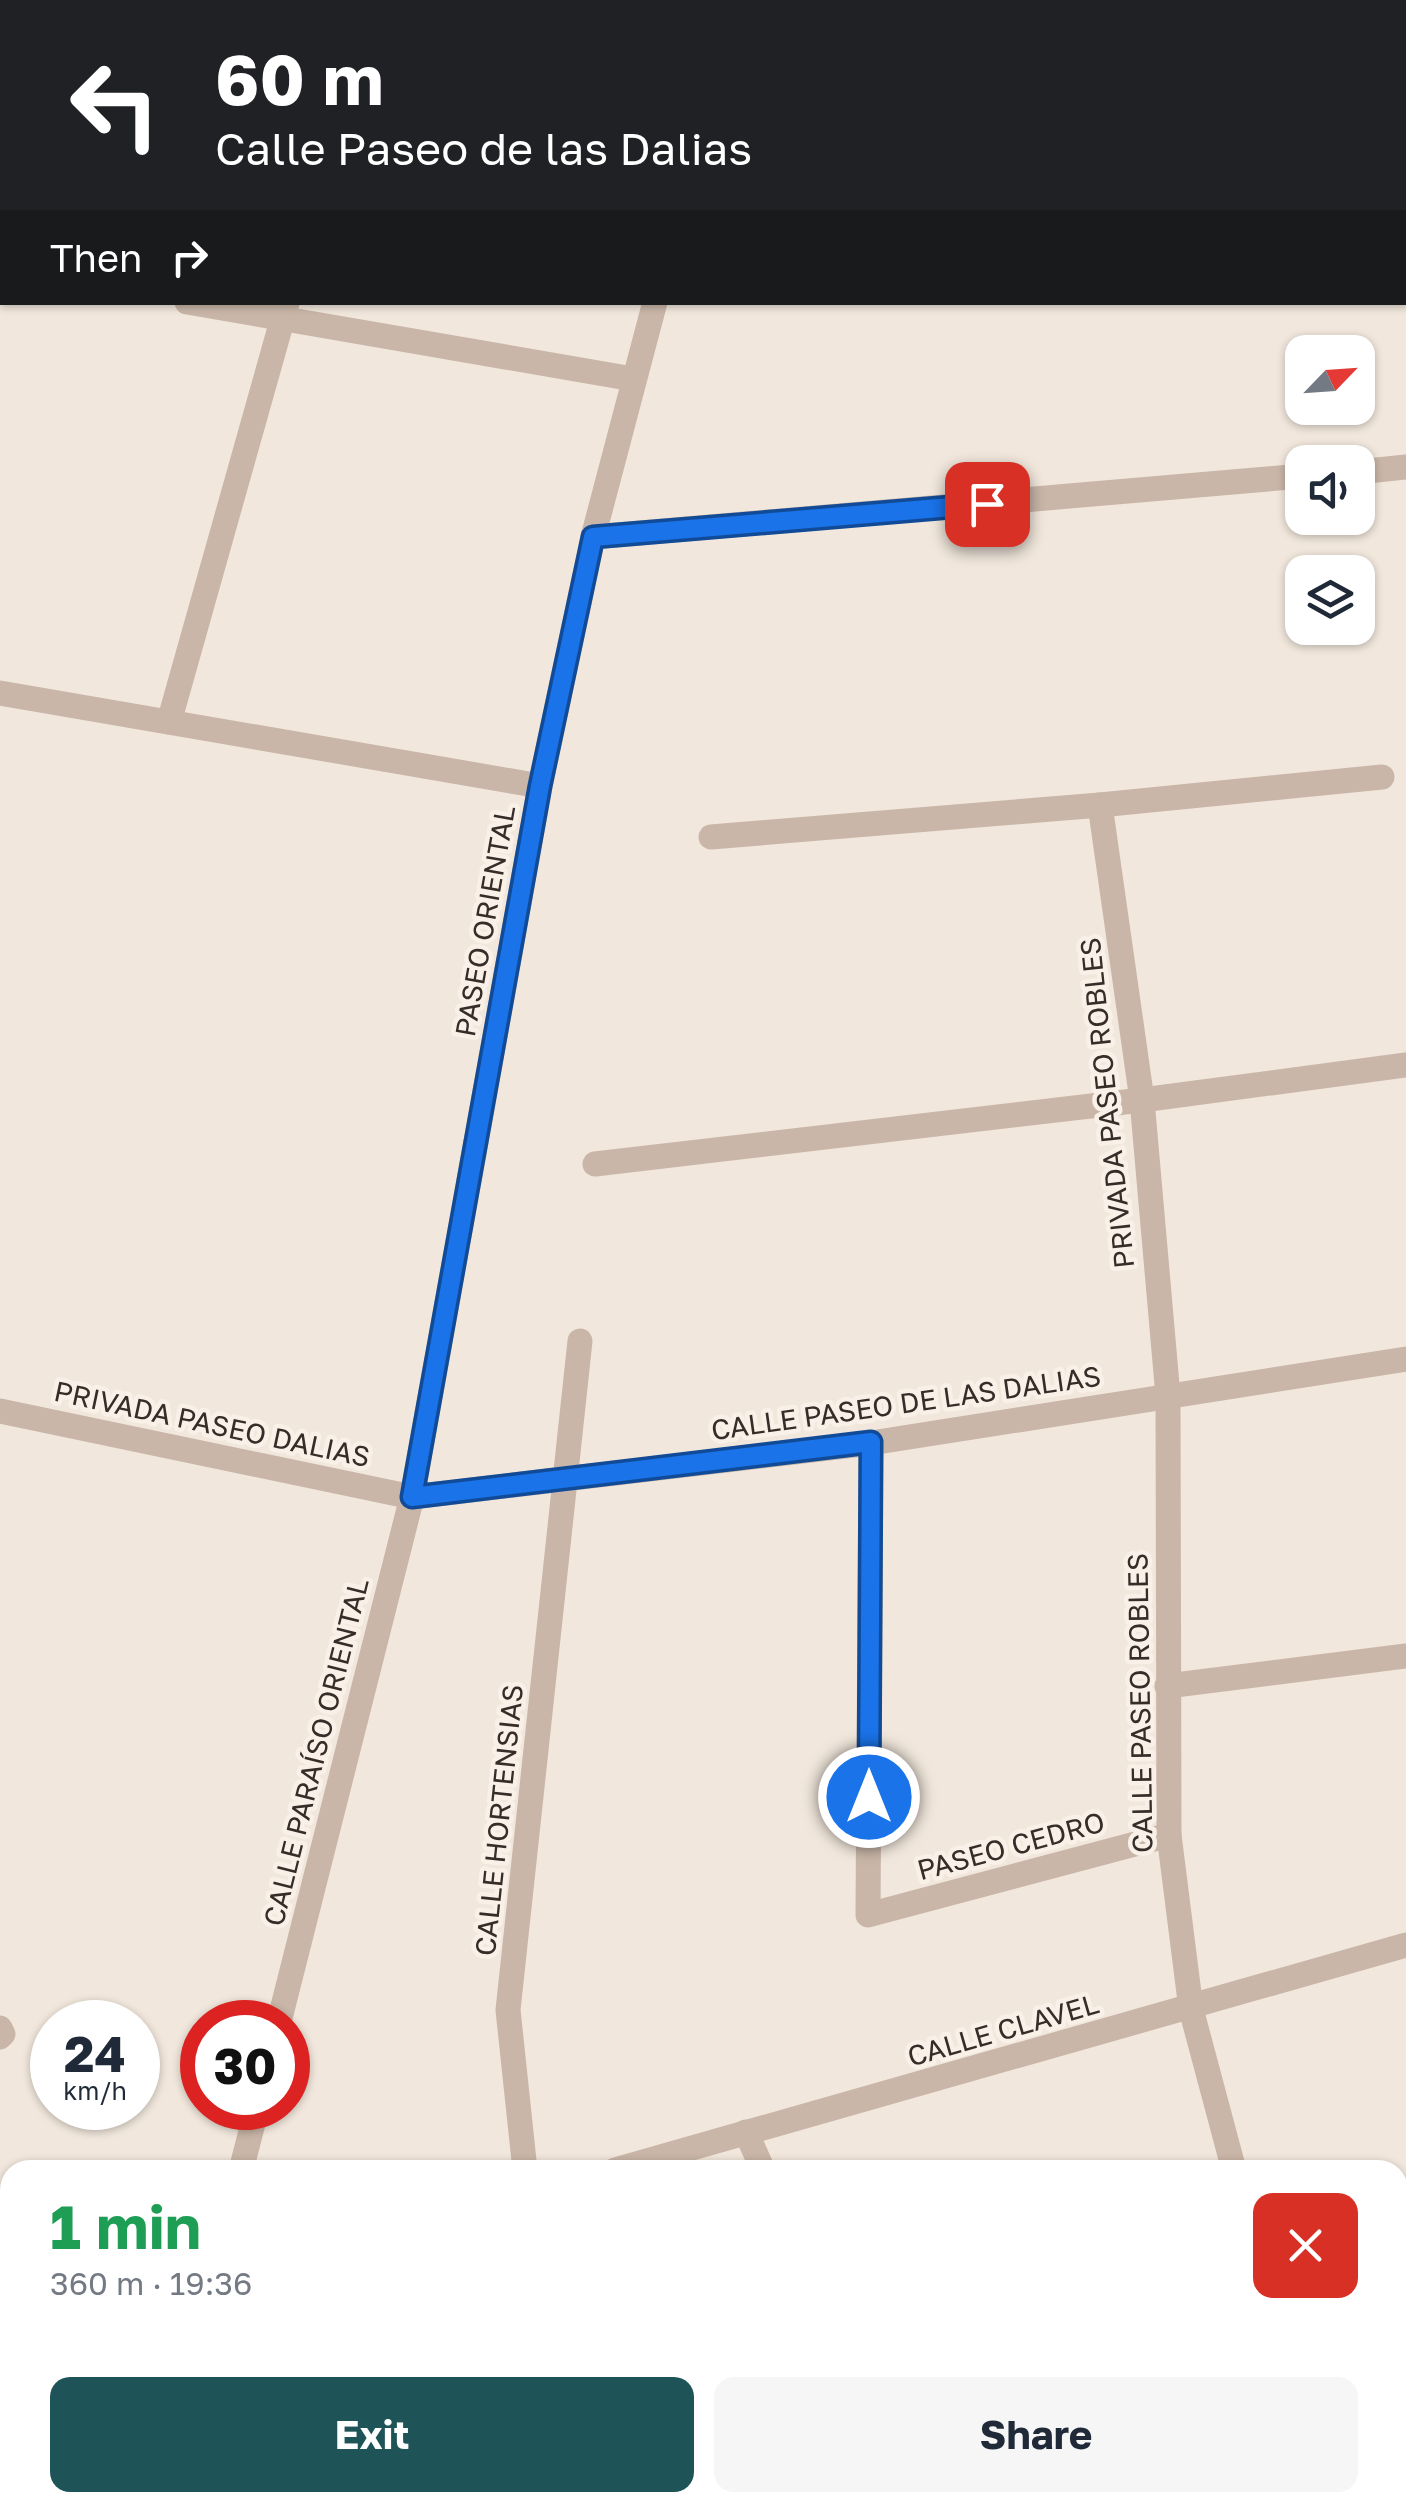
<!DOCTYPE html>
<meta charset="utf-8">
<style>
body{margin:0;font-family:"Golos Text",sans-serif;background:#f6f6f7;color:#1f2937;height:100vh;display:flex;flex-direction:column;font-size:38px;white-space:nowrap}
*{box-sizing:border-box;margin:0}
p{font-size:32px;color:#747a83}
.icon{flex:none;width:55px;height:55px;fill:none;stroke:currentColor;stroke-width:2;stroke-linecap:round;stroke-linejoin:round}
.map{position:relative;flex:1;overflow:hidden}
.drawer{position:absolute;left:0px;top:2160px;width:1408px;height:352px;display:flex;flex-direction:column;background:#fff;border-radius:30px 30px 0 0;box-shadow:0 2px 8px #0004}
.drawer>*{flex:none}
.guide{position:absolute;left:0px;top:0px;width:1408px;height:305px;box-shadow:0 2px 8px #0004;background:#202124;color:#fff;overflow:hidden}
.needle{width:65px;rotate:65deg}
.fabs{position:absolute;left:1285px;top:335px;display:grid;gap:20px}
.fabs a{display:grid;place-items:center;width:90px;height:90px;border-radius:20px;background:#fff;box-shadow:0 2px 8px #0004;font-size:50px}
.speed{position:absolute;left:30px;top:2000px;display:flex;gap:20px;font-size:50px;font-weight:700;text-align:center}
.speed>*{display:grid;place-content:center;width:130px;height:130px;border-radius:50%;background:#fff;box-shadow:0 2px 8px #0004;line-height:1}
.speed small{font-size:25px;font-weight:400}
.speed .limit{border:15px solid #d22;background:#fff;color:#111}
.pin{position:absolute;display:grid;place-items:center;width:85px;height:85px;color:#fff;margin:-42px;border-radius:20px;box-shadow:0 5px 15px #0006}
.me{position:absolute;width:110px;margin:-55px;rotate:0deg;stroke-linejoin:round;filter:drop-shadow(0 0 8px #0008)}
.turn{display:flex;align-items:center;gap:35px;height:210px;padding:0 50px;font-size:45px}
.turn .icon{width:130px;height:130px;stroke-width:2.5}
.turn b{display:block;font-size:70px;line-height:85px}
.then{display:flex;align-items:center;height:95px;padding:0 50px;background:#0003;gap:20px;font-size:38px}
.round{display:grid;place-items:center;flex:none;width:105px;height:105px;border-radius:20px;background:#f6f6f7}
.head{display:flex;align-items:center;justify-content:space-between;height:170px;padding:0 50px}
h1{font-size:60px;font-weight:700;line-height:75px;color:#1e9e55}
.button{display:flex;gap:20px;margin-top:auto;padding:20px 50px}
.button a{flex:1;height:115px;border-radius:20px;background:#1e5457;color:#fff;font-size:40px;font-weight:700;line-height:115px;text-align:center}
.button a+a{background:#f6f6f7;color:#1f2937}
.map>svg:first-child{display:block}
</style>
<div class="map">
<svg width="1406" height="2512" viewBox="0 0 1406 2512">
<rect width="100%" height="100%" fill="#f1e7dc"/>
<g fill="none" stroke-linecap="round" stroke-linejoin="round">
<g stroke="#c9b6a8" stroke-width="25">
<path d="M372 2V0"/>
<path d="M737 2V0"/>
<path d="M0 71 2 72"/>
<path d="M1405 190H1406"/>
<path d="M0 270 2 271"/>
<path d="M187 302 633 379"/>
<path d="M1358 472 1406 467"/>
<path d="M593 537 1302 476"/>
<path d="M0 693 540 786"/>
<path d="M169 722 287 303"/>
<path d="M1100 805 1142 1100 1168 1396 1169 1835 1191 2009 1234 2170"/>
<path d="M711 837 1100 805 1382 777"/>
<path d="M595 1164 1142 1100 1406 1065"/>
<path d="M0 1411 412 1497 871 1443 1406 1359"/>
<path d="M871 1443 868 1915 1169 1835"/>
<path d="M1167 1686 1406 1656"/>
<path d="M279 2022 412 1497 540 786 593 537 655 302"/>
<path d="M0 2028 3 2034 0 2037"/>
<path d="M746 2132 763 2170"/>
<path d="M241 2170 257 2108"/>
<path d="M525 2170 508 2010 580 1341"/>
<path d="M615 2170 1406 1945"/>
<path d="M1398 2407 1406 2402"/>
<path d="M915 2502 920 2512"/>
<path d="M151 2512 154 2502"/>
<path d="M615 2512 638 2502"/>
<path d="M1223 2512 1239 2502"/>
</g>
</g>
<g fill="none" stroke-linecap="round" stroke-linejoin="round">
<g stroke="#114b97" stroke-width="25">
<path id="route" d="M869 1797 871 1442 412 1497 540 786 593 537 987 504"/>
</g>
<use href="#route" stroke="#1a73e8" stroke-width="18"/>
</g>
<g text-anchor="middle" stroke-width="9" stroke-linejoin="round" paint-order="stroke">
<g font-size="28" fill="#362c28" stroke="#f9f1e8">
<text transform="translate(485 921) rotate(-80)" y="10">PASEO ORIENTAL</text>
<text transform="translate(1107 1103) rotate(-96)" y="10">PRIVADA PASEO ROBLES</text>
<text transform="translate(906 1403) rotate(-8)" y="10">CALLE PASEO DE LAS DALIAS</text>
<text transform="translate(212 1424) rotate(12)" y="10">PRIVADA PASEO DALIAS</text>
<text transform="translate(1140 1703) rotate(-91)" y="10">CALLE PASEO ROBLES</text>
<text transform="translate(316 1752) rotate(-76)" y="10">CALLE PARAÍSO ORIENTAL</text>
<text transform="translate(499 1820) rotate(-84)" y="10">CALLE HORTENSIAS</text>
<text transform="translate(1011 1846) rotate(-15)" y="10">PASEO CEDRO</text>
<text transform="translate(1003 2030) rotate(-16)" y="10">CALLE CLAVEL</text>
</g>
</g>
</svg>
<div class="fabs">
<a><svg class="needle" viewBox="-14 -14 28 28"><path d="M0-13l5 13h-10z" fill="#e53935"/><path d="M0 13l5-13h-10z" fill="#747a83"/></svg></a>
<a><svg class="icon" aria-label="sound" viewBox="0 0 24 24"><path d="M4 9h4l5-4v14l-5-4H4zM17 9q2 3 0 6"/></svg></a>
<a><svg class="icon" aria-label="layers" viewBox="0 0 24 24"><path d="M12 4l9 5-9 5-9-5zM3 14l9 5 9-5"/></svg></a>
</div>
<div class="speed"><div>24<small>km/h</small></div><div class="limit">30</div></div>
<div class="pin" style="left:987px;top:504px;background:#d93025"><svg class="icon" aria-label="arrive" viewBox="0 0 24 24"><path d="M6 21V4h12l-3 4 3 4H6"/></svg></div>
<svg class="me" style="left:869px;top:1797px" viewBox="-20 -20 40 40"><circle r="17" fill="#1a73e8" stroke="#fff" stroke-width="3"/><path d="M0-11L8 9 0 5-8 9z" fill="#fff"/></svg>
<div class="guide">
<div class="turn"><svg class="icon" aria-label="left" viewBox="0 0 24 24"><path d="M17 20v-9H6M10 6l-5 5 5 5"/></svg><div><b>60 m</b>Calle Paseo de las Dalias</div></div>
<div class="then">Then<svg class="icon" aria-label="right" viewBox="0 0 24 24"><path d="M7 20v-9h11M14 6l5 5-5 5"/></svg></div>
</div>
<section class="drawer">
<div class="head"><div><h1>1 min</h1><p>360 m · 19:36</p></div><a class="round" style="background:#d93025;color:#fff"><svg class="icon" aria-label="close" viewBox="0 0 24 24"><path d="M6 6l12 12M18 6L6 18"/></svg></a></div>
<div class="button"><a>Exit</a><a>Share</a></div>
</section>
</div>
